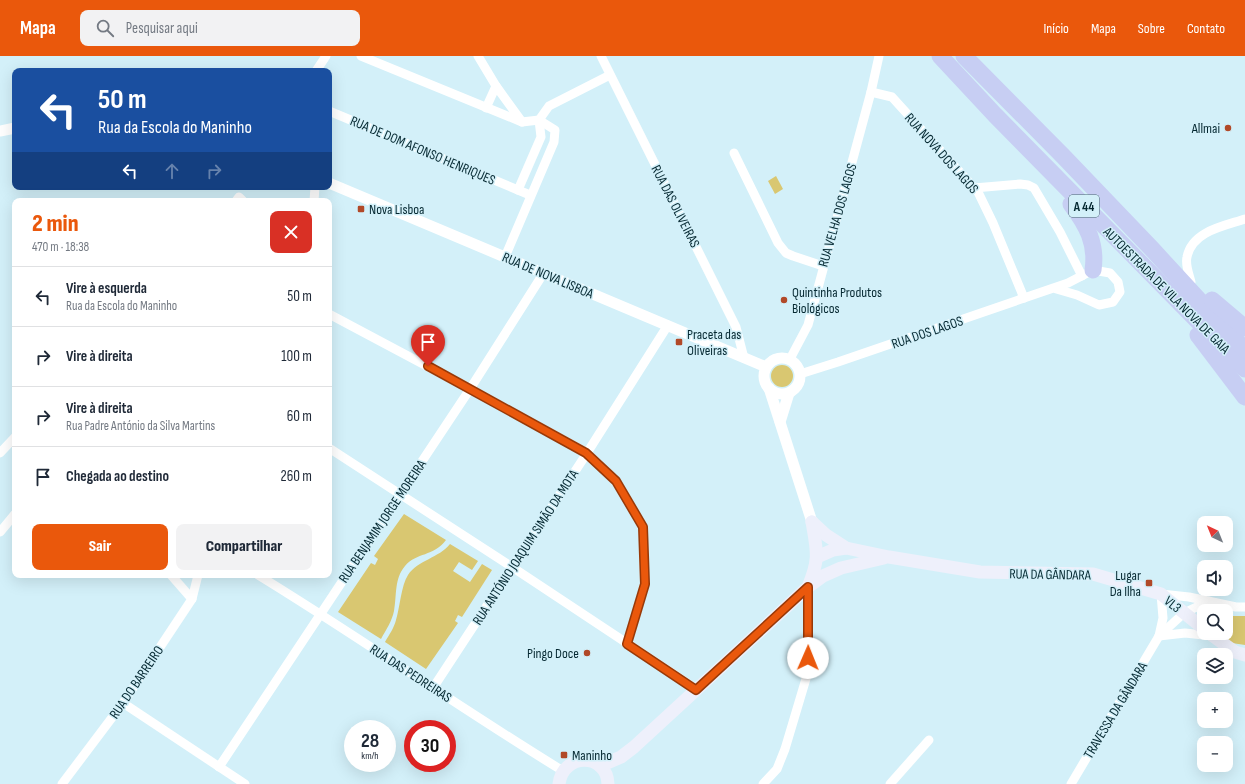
<!DOCTYPE html>
<html lang="pt">
<meta charset="utf-8">
<style>
body{margin:0;font-family:"Sofia Sans Condensed",sans-serif;background:#f2f2f3;color:#1f2937;height:100vh;display:flex;flex-direction:column;font-size:15px;white-space:nowrap}
*{box-sizing:border-box;margin:0}
p{font-size:13px;color:#747a83}
.icon{flex:none;width:22px;height:22px;fill:none;stroke:currentColor;stroke-width:2;stroke-linecap:round;stroke-linejoin:round}
.map{position:relative;flex:1;overflow:hidden}
.drawer{position:absolute;left:12px;top:142px;width:320px;height:380px;display:flex;flex-direction:column;background:#fff;border-radius:8px;box-shadow:0 4px 16px #0002}
.drawer>*{flex:none}
.top-card{position:absolute;left:12px;top:12px;width:320px;height:122px;border-radius:8px;box-shadow:0 4px 16px #0002;background:#1a4fa0;color:#fff;overflow:hidden}
.needle{width:26px;rotate:317deg}
.tools{position:absolute;left:1197px;top:460px;display:grid;gap:8px}
.tools a{display:grid;place-items:center;width:36px;height:36px;border-radius:8px;background:#fff;box-shadow:0 4px 16px #0002;font-size:20px}
.speed{position:absolute;left:344px;top:664px;display:flex;gap:8px;font-size:20px;font-weight:700;text-align:center}
.speed>*{display:grid;place-content:center;width:52px;height:52px;border-radius:50%;background:#fff;box-shadow:0 4px 16px #0002;line-height:1}
.speed small{font-size:10px;font-weight:400}
.speed .limit{border:6px solid #d22;background:#fff;color:#111}
.pin{position:absolute;display:grid;place-items:center;width:34px;height:34px;color:#fff;margin:-41px -17px;border-radius:50% 50% 50% 0;rotate:-45deg;box-shadow:0 0 4px #0007}
.pin .icon{rotate:45deg}
.me{position:absolute;width:44px;margin:-22px;rotate:1deg;stroke-linejoin:round;filter:drop-shadow(0 0 3px #0008)}
.turn{display:flex;align-items:center;gap:14px;height:84px;padding:0 20px;font-size:18px}
.turn .icon{width:52px;height:52px;stroke-width:2.5}
.turn b{display:block;font-size:28px;line-height:34px}
.lanes{display:flex;align-items:center;height:38px;padding:0 20px;background:#0003;justify-content:center;gap:20px;direction:ltr}
.lanes .off{opacity:.35}
.round{display:grid;place-items:center;flex:none;width:42px;height:42px;border-radius:8px;background:#f2f2f3}
.overview{display:flex;align-items:center;justify-content:space-between;height:68px;padding:0 20px}
h1{font-size:24px;font-weight:800;line-height:30px;color:#ea580c}
.button{display:flex;gap:8px;margin-top:auto;padding:8px 20px}
.button a{flex:1;height:46px;border-radius:8px;background:#ea580c;color:#fff;font-size:16px;font-weight:800;line-height:46px;text-align:center}
.button a+a{background:#f2f2f3;color:#1f2937}
ul{padding:0;list-style:none}
li{display:flex;align-items:center;gap:12px;height:60px;padding:0 20px;border-top:1px solid #e0e1e3}
li div{flex:1}
li b{display:block;font-size:15px}
li em{font-style:normal}
header{display:flex;align-items:center;gap:24px;box-sizing:border-box;height:56px;padding:0 20px;background:#ea580c;color:#fff}
header strong{font-size:19px}
nav{display:flex;gap:22px;margin-inline-start:auto;font-size:14px}
.search{width:280px;height:36px;background:#f2f2f3;display:flex;align-items:center;gap:10px;box-sizing:border-box;padding:0 14px;border-radius:8px;color:#747a83;font-size:15px}
.map>svg:first-child{display:block}
</style>
<header>
<strong>Mapa</strong>
<div class="search"><svg class="icon" aria-label="search" viewBox="0 0 24 24"><circle cx="10" cy="10" r="6"/><path d="M15 15l6 6"/></svg>Pesquisar aqui</div>
<nav><a>Início</a><a>Mapa</a><a>Sobre</a><a>Contato</a></nav>
</header>
<div class="map">
<svg width="1245" height="728" viewBox="0 0 1245 728">
<rect width="100%" height="100%" fill="#d3f0f9"/>
<g fill="#d9c771">
<path d="M776 120 783 133 775 138 768 125Z"/>
<circle cx="782" cy="320" r="11"/>
<path d="M404 458 446 484C433 501 417 496 405 510 394 523 397 539 394 555 392 565 386 574 381 583L338 556 371 507 375 509 378 503 374 500Z"/>
<path d="M450 488 478 505 472 514 459 506 453 515 470 526 482 508 492 514 462 561 458 559 455 565 458 567 426 613 385 586C389 579 394 572 396 564 400 551 401 530 408 519 418 504 439 502 450 488Z"/>
<path d="M1226 560H1245V589L1232 587 1219 577H1226Z"/>
</g>
<g fill="none" stroke-linecap="round" stroke-linejoin="round">
<g stroke="#fff" stroke-width="9">
<path d="M361 0 522 66 539 64"/>
<path d="M478 0 496 30 522 66"/>
<path d="M601 0 736 271 744 302"/>
<path d="M316 15 326 0"/>
<path d="M871 36 892 41 978 136 993 167 1024 242"/>
<path d="M486 52 496 30"/>
<path d="M329 55 530 139"/>
<path d="M539 64 549 50 610 19"/>
<path d="M734 97 778 187 786 197 793 200 823 210"/>
<path d="M974 132 1020 128 1028 129 1034 132 1060 176 1082 220"/>
<path d="M518 134 541 81 539 64"/>
<path d="M236 145 239 141 243 145"/>
<path d="M314 145 315 131"/>
<path d="M505 201 554 86 555 74 539 64"/>
<path d="M1191 226C1189 218 1185 209 1187 201 1192 175 1224 170 1245 163"/>
<path d="M329 258 470 333 587 397 616 425 643 471 645 528 627 588"/>
<path d="M790 303 808 269 871 36 879 0"/>
<path d="M800 318 838 306 1068 227 1093 214 1110 217 1118 226 1120 236 1113 246 1099 249 1077 239 1053 232"/>
<path d="M329 392 512 511 696 633"/>
<path d="M0 397 15 381"/>
<path d="M0 476 15 458"/>
<path d="M171 519 192 543"/>
<path d="M258 519C361 582 460 652 563 715"/>
<path d="M1159 580 1163 562 1161 538 1189 541 1236 551H1245"/>
<path d="M1159 580 1185 577 1213 580"/>
<path d="M433 632 587 397 668 269"/>
<path d="M123 647 245 728"/>
<path d="M219 711 470 333 543 218"/>
<path d="M62 728 123 647 192 543 198 519"/>
<path d="M763 728 777 713 785 693 808 616V531"/>
<path d="M890 728 929 684"/>
<path d="M1071 728 1159 580 1184 557 1209 545"/>
</g>
<g stroke="#fff" stroke-width="11">
<path d="M0 75 15 72"/>
<path d="M329 127 766 311"/>
<circle cx="782" cy="320" r="18"/>
<path d="M769 332 812 466"/>
<path d="M780 366 789 337"/>
</g>
<g stroke="#eef0fb" stroke-width="13">
<path d="M812 466 826 479 846 492"/>
<path d="M817 501 833 494 846 492 889 501 980 516 1093 518 1161 538 1204 573"/>
<path d="M808 531C820 503 817 495 812 466"/>
<path d="M1209 577 1235 596 1245 599"/>
<path d="M600 710 621 701 634 691 808 531 823 520 841 512 884 502"/>
<path d="M559 728C563 696 607 697 608 728"/>
</g>
<g stroke="#c7cef3" stroke-width="17">
<path d="M940 0 995 59 1245 313"/>
<path d="M964 0 1063 100 1152 193 1245 294"/>
<path d="M1071 148C1087 169 1097 188 1093 214"/>
<path d="M1212 244 1245 272"/>
<path d="M1198 279 1245 341"/>
</g>
</g>
<g fill="none" stroke-linecap="round" stroke-linejoin="round">
<g stroke="#983908" stroke-width="10">
<path id="route" d="M428 310 586 397 616 425 643 471 645 528 627 588 696 634 808 531V602"/>
</g>
<use href="#route" stroke="#ea580c" stroke-width="7"/>
</g>
<g fill="#b14928" stroke="#d3f0f9" stroke-width="1.5">
<circle cx="1228" cy="72" r="4"/>
<rect x="357" y="149" width="8" height="8" rx="2"/>
<circle cx="784" cy="244" r="4"/>
<rect x="675" y="282" width="8" height="8" rx="2"/>
<rect x="1145" y="523" width="8" height="8" rx="2"/>
<circle cx="587" cy="597" r="4"/>
<rect x="560" y="695" width="8" height="8" rx="2"/>
</g>
<g text-anchor="middle" stroke-width="3" stroke-linejoin="round" paint-order="stroke">
<rect fill="#d3f0f9" stroke="#43646d" stroke-width="1" x="1069" y="139" width="30" height="22" rx="3"/>
<g font-size="13" font-weight="bold" fill="#052831">
<text x="1084" y="155">A 44</text>
</g>
<g font-size="14" fill="#052831" stroke="#d3f0f9" text-anchor="start">
<text x="1220" y="77" text-anchor="end">Allmai</text>
<text x="369" y="158">Nova Lisboa</text>
<text x="792" y="241">Quintinha Produtos<tspan x="792" dy="16">Biológicos</tspan></text>
<text x="687" y="283">Praceta das<tspan x="687" dy="16">Oliveiras</tspan></text>
<text x="1141" y="524" text-anchor="end">Lugar<tspan x="1141" dy="16">Da Ilha</tspan></text>
<text x="579" y="602" text-anchor="end">Pingo Doce</text>
<text x="572" y="704">Maninho</text>
</g>
<g font-size="14" fill="#052831" stroke="#d3f0f9">
<text transform="translate(423 94) rotate(23)" y="5">RUA DE DOM AFONSO HENRIQUES</text>
<text transform="translate(942 97) rotate(48)" y="5">RUA NOVA DOS LAGOS</text>
<text transform="translate(676 150) rotate(63)" y="5">RUA DAS OLIVEIRAS</text>
<text transform="translate(837 159) rotate(-74)" y="5">RUA VELHA DOS LAGOS</text>
<text transform="translate(548 219) rotate(23)" y="5">RUA DE NOVA LISBOA</text>
<text transform="translate(1167 234) rotate(45)" y="5">AUTOESTRADA DE VILA NOVA DE GAIA</text>
<text transform="translate(927 276) rotate(-19)" y="5">RUA DOS LAGOS</text>
<text transform="translate(382 465) rotate(-56)" y="5">RUA BENJAMIM JORGE MOREIRA</text>
<text transform="translate(525 491) rotate(-57)" y="5">RUA ANTÓNIO JOAQUIM SIMÃO DA MOTA</text>
<text transform="translate(1050 518) rotate(1)" y="5">RUA DA GÂNDARA</text>
<text transform="translate(1173 548) rotate(39)" y="5">VL3</text>
<text transform="translate(411 617) rotate(33)" y="5">RUA DAS PEDREIRAS</text>
<text transform="translate(136 626) rotate(-56)" y="5">RUA DO BARREIRO</text>
<text transform="translate(1115 654) rotate(-59)" y="5">TRAVESSA DA GÂNDARA</text>
</g>
</g>
</svg>
<div class="tools">
<a><svg class="needle" viewBox="-14 -14 28 28"><path d="M0-13l5 13h-10z" fill="#e53935"/><path d="M0 13l5-13h-10z" fill="#747a83"/></svg></a>
<a><svg class="icon" aria-label="sound" viewBox="0 0 24 24"><path d="M4 9h4l5-4v14l-5-4H4zM17 9q2 3 0 6"/></svg></a>
<a><svg class="icon" aria-label="search" viewBox="0 0 24 24"><circle cx="10" cy="10" r="6"/><path d="M15 15l6 6"/></svg></a>
<a><svg class="icon" aria-label="layers" viewBox="0 0 24 24"><path d="M12 4l9 5-9 5-9-5zM3 14l9 5 9-5"/></svg></a>
<a>+</a>
<a>−</a>
</div>
<div class="speed"><div>28<small>km/h</small></div><div class="limit">30</div></div>
<div class="pin" style="left:428px;top:310px;background:#d93025"><svg class="icon" aria-label="arrive" viewBox="0 0 24 24"><path d="M6 21V4h12l-3 4 3 4H6"/></svg></div>
<svg class="me" style="left:808px;top:602px" viewBox="-20 -20 40 40"><circle r="19" fill="#fff"/><path d="M0-13L10 11 0 6-10 11z" fill="#ea580c"/></svg>
<div class="top-card">
<div class="turn"><svg class="icon" aria-label="left" viewBox="0 0 24 24"><path d="M17 20v-9H6M10 6l-5 5 5 5"/></svg><div><b>50 m</b>Rua da Escola do Maninho</div></div>
<div class="lanes"><svg class="icon" aria-label="left" viewBox="0 0 24 24"><path d="M17 20v-9H6M10 6l-5 5 5 5"/></svg><svg class="icon off" aria-label="ahead" viewBox="0 0 24 24"><path d="M12 20V5M6 11l6-6 6 6"/></svg><svg class="icon off" aria-label="right" viewBox="0 0 24 24"><path d="M7 20v-9h11M14 6l5 5-5 5"/></svg></div>
</div>
<section class="drawer">
<div class="overview"><div><h1>2 min</h1><p>470 m · 18:38</p></div><a class="round" style="background:#d93025;color:#fff"><svg class="icon" aria-label="close" viewBox="0 0 24 24"><path d="M6 6l12 12M18 6L6 18"/></svg></a></div>
<ul>
<li><svg class="icon" aria-label="left" viewBox="0 0 24 24"><path d="M17 20v-9H6M10 6l-5 5 5 5"/></svg><div><b>Vire à esquerda</b><p>Rua da Escola do Maninho</p></div><em>50 m</em></li>
<li><svg class="icon" aria-label="right" viewBox="0 0 24 24"><path d="M7 20v-9h11M14 6l5 5-5 5"/></svg><div><b>Vire à direita</b></div><em>100 m</em></li>
<li><svg class="icon" aria-label="right" viewBox="0 0 24 24"><path d="M7 20v-9h11M14 6l5 5-5 5"/></svg><div><b>Vire à direita</b><p>Rua Padre António da Silva Martins</p></div><em>60 m</em></li>
<li><svg class="icon" aria-label="arrive" viewBox="0 0 24 24"><path d="M6 21V4h12l-3 4 3 4H6"/></svg><div><b>Chegada ao destino</b></div><em>260 m</em></li>
</ul>
<div class="button"><a>Sair</a><a>Compartilhar</a></div>
</section>
</div>
